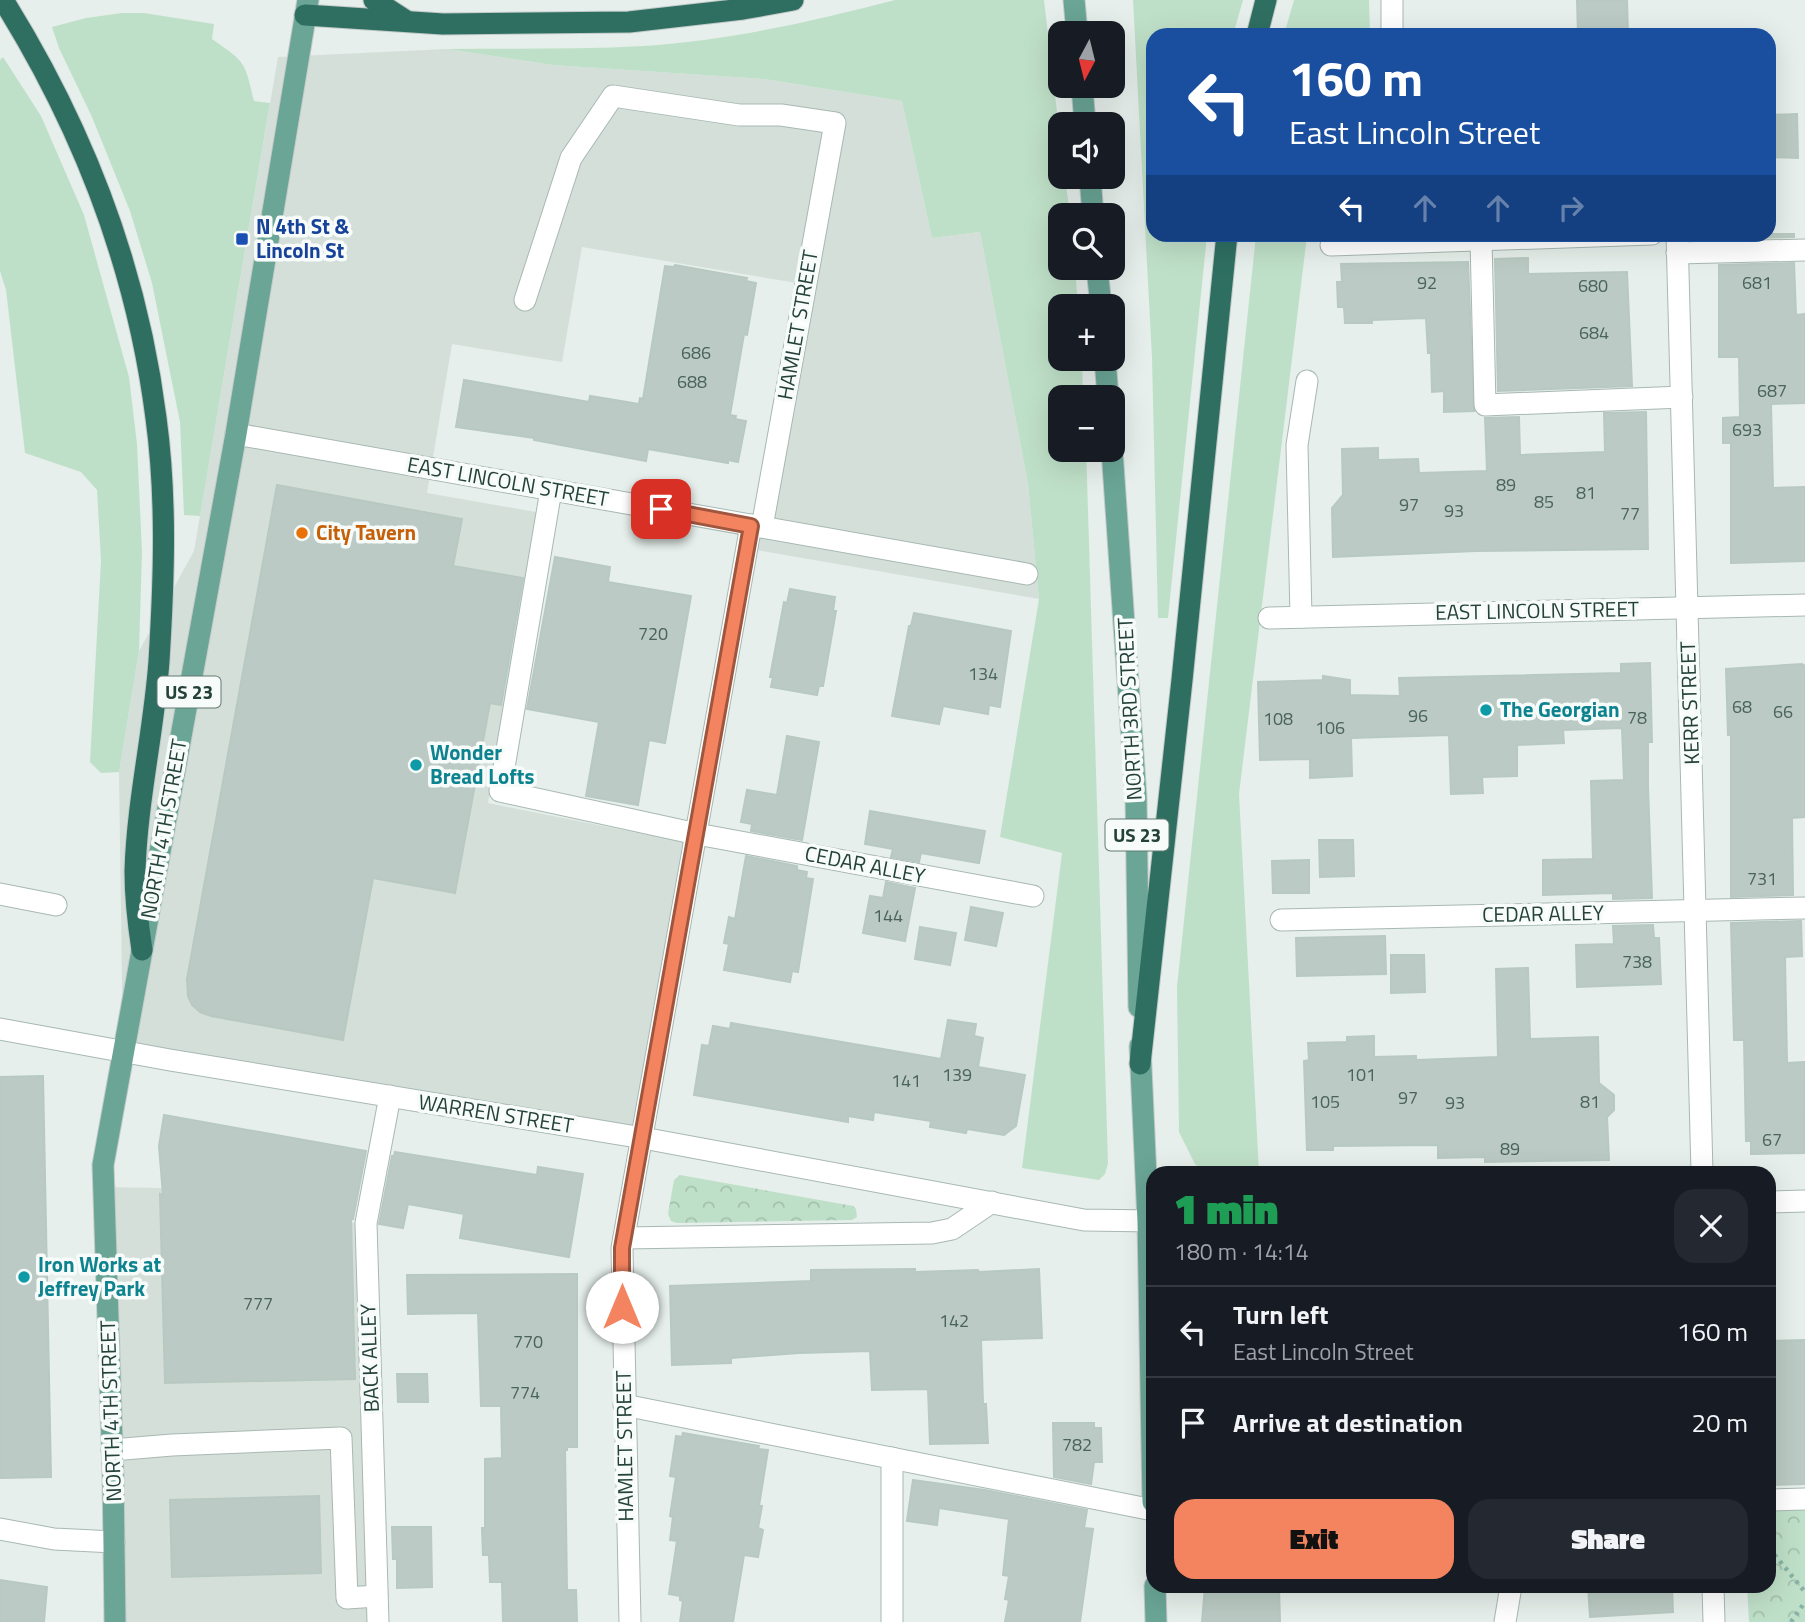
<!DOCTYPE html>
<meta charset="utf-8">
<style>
body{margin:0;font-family:"Titillium Web",sans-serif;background:#242831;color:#f1f3f6;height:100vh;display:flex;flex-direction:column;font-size:26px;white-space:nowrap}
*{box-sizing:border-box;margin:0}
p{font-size:23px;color:#9ea1a6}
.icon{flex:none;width:38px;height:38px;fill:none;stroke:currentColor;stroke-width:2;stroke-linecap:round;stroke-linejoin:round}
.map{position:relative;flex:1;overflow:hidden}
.details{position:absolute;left:1146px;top:1166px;width:630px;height:427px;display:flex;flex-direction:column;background:#171b24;border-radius:21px;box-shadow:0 7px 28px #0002}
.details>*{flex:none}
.top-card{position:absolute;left:1146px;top:28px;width:630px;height:214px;border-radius:21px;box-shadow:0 7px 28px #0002;background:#1a4fa0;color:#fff;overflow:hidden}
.needle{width:46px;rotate:187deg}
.fabs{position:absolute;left:1048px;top:21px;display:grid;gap:14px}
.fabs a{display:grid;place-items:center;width:77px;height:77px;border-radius:14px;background:#171b24;box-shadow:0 7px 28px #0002;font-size:35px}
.pin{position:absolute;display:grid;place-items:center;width:60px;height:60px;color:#fff;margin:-30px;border-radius:14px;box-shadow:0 4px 10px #0006}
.me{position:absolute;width:77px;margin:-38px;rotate:0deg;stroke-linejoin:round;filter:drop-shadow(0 0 5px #0008)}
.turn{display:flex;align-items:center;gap:24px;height:147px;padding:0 28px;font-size:32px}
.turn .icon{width:91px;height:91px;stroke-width:2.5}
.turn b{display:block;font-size:49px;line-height:60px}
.lanes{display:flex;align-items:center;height:66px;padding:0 28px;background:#0003;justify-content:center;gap:35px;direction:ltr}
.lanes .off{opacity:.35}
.round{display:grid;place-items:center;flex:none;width:74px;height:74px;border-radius:21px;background:#242831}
.headline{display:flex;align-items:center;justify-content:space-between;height:119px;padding:0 28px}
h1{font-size:42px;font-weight:800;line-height:52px;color:#1e9e55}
.action{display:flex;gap:14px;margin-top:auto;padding:14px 28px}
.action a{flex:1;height:80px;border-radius:21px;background:#f4845f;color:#111;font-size:28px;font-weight:800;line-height:80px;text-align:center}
.action a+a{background:#242831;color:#f1f3f6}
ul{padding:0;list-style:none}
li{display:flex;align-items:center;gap:21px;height:91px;padding:0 28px;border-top:2px solid #363941}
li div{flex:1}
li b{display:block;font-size:26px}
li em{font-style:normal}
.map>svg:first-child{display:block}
</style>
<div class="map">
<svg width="1805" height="1622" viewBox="0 0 1805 1622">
<defs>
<pattern id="park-crowns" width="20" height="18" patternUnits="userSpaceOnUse" patternTransform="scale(1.75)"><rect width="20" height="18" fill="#bfe0c8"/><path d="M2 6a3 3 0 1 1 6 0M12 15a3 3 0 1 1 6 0" fill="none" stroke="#a4c1ad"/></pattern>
</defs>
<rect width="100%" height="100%" fill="#e6efeb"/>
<g fill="#d4dfda">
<path d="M446 49 553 65 764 79 902 101 932 238 980 232 1028 484 1039 599 751 549 797 283 582 247 562 362 452 344 427 493 536 512 488 803 693 844 638 1139 123 1052 119 772 139 651 194 551 278 57Z"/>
<path d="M103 1187 159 1188 365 1225 383 1622H115Z"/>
</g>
<g fill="#bfe0c8">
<path d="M895 0H1044L1060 138V177H1065L1070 215H1060V268H1075L1078 306H1060V359H1082L1083 397H1060V450H1086L1087 478 1108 1163 1105 1174 1099 1180 1022 1168 1062 853 1000 837 1039 599 1028 484 980 232 932 238 902 101 764 79 553 65 446 49C511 48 578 50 643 46 730 40 811 22 895 0Z"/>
<path d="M1133 0H1243L1233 35H1153V234L1207 235 1168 618H1158L1152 358Z"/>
<path d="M1294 0H1369L1370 35H1284Z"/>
<path d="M122 13H144L214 24 212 39C245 62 245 61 254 101L270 103 200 516 184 515 180 422 152 283 130 211 92 117 59 48 52 27 86 18Z"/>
<path d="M3 57 41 116 84 215 129 377 137 444 142 552 139 651 119 772 101 773 90 762 101 561 97 490 81 472 25 453 6 290 0 271V60Z"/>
<path d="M1256 235H1306V244L1239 794 1259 1172H1205L1195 1164 1179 1132 1177 987Z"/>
</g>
<g fill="url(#park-crowns)">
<path d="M680 1175 853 1206 856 1209 857 1217 852 1220 677 1223 671 1221 668 1214 674 1180Z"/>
<path d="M1805 1509V1622H1749L1747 1586H1769V1510Z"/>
</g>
<g fill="#bbcac4" stroke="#b8c9c2" stroke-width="2">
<path d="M1577 0H1627L1628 35H1578Z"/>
<path d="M1797 114 1798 158 1769 157V115Z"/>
<path d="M1719 234H1794V237L1719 239Z"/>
<path d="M1528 258V274L1627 272 1632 386 1498 391 1495 259Z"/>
<path d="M1468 262 1474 411 1444 412V391L1432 392 1431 353H1428L1426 318 1372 320V323H1345L1344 307H1338L1337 282H1342L1341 264Z"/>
<path d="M1794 263 1796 315 1805 314V403L1771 404 1773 488 1805 487V561L1731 563V443H1723V418L1740 417 1739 357H1719V265Z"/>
<path d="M675 265 747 278 746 281 756 283 747 335 744 334 730 415 736 416 735 419 746 421 738 462 728 460V463L648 449 646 461 534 440V438L456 427 464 380 589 402 590 396 639 404 640 398 643 399 665 266 674 267Z"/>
<path d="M1646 412 1648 549 1476 551 1333 557 1332 508 1343 495 1342 449 1378 448V460L1418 459 1419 473 1487 471 1485 418 1519 417 1520 455 1605 452 1604 413Z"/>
<path d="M277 485 462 519 453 566 523 578 501 705 490 703 455 893 373 878 343 1040 211 1016 200 1012 192 1005 188 996 187 979Z"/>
<path d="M555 557 610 567 608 582 691 596 665 743 649 740 638 805 586 796 599 722 527 709Z"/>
<path d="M790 589 835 597 833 611H836L823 686H819L817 695 771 687 773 677H770L784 602 787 603Z"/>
<path d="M914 613 1011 631 1000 707 989 705 988 714 943 706 939 724 892 716 909 626H911Z"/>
<path d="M1650 663 1652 742H1648V787L1652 898 1613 899V893L1543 895V860L1593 859 1591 781 1624 780 1622 728 1563 730 1564 743 1517 745V776L1482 777 1483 793 1451 794 1449 735 1351 738 1352 776 1310 778V759L1260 760 1258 682 1323 680V676L1350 680V695L1400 696 1399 678 1621 673V664Z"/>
<path d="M1802 664 1805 666V817L1792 818 1793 895 1731 897V735H1728L1726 669Z"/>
<path d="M787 736 819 742 802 840 751 831 752 824 741 822 747 790 777 795Z"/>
<path d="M870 811 985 831 979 863 921 853 919 862 891 857 893 849 865 844Z"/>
<path d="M1319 840H1353L1354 876 1320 877Z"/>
<path d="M746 856 797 866V870L807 872 806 878 813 879 798 972 792 971 790 982 724 970 729 944 724 943 729 917 735 919Z"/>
<path d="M1309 860V893H1273L1272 861Z"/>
<path d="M886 882 915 888 905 941 863 933 870 896 883 898Z"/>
<path d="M971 907 1003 913 996 946 965 940Z"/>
<path d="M1801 921 1802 956 1785 957 1787 1063 1805 1062 1804 1153 1751 1154V1141H1746L1744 1040H1734L1731 923Z"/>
<path d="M1653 925 1654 938H1659L1661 984 1577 987 1576 945 1614 944 1613 926Z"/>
<path d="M920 927 956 933 950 965 915 959Z"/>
<path d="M1385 936 1386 974 1297 976 1296 938Z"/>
<path d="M1391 955H1424L1425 992 1391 993Z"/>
<path d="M1528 968 1530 1039 1598 1037 1599 1083 1614 1095V1110L1607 1117 1609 1160 1485 1162V1157L1438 1158V1145L1333 1146V1150H1307L1304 1061 1309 1060 1308 1043 1347 1042V1037L1374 1036V1057L1416 1056V1060L1498 1057 1496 969Z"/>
<path d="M948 1020 976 1024 974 1036 983 1038 978 1067 1025 1075 1016 1126 1004 1135 967 1129 966 1133 930 1127 931 1121 874 1112 873 1120 848 1116V1122L694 1095 702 1045 709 1046 713 1026 730 1029 731 1023 941 1059Z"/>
<path d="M43 1076 51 1477 0 1478V1077Z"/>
<path d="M164 1115 366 1151 353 1219H351L355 1379 165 1383 160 1194 163 1195 159 1146Z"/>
<path d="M395 1152 537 1175 538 1167 583 1174 569 1257 460 1238 464 1214 408 1204 403 1228 379 1224 392 1156H394Z"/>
<path d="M915 1269V1272L978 1270 979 1272 1039 1269 1042 1338 981 1340 983 1404H986L988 1443 930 1444 928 1389 872 1390 870 1351 799 1353 731 1358V1363L672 1365 670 1286 811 1281V1270Z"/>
<path d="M577 1274V1447H567V1450H565L567 1590H576L577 1622H503L502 1582H490L489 1555H483L482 1528H485V1459L502 1458 501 1406H481L478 1313 408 1314 407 1275Z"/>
<path d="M1805 1340V1484L1769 1485V1341Z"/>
<path d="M397 1374H427L428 1402H398Z"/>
<path d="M1053 1423H1094V1428H1101L1102 1462H1094L1091 1484 1054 1477Z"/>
<path d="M683 1433 759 1446 758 1449 768 1450 759 1506H762L758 1528 763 1530 758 1557 744 1555 733 1622H680L683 1601 680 1600V1596L669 1594 677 1541 670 1540 673 1517 670 1516 676 1477 670 1476 676 1436 682 1437Z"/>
<path d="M913 1480 985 1490 1087 1510 1084 1528 1093 1529 1080 1622H1005L1009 1600 1005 1599 1009 1576 1003 1575 1009 1519 939 1508 937 1525 907 1521Z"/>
<path d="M319 1496 321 1573 172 1577 170 1500Z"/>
<path d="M392 1527H431L432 1587 397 1588V1559H393Z"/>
<path d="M0 1580 47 1587 44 1622H0Z"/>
<path d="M1205 1586H1279L1280 1622H1202Z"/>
<path d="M1588 1586H1672L1673 1612 1590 1617Z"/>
</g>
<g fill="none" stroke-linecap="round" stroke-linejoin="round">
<g stroke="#a8b8b2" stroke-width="23">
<g id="minor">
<path d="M1392 0V35"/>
<path d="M1677 234 1702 1172"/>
<path d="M1481 240 1485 405 1682 397"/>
<path d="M1331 245 1652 234"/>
<path d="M1677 253 1805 250"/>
<path d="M525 300 571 158 613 96 739 115H781L835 123 762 527"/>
<path d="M236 434 1027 574"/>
<path d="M551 490 500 791 697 834 1033 896"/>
<path d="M1301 617 1297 445 1307 381"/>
<path d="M1269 618 1805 605"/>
<path d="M0 894 56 905"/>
<path d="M1281 920 1805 908"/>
<path d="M0 1029 170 1060 643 1138 1084 1220 1153 1221"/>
<path d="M1769 1202 1805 1201"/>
<path d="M624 1238 932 1233 952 1229 992 1202"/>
<path d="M624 1405 1153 1510"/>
<path d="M112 1450 172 1445 341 1438 347 1598 377 1596"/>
<path d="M892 1458V1622"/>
<path d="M1769 1500 1805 1499"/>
<path d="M0 1529 54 1539 114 1542"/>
<path d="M1713 1586 1714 1622"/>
<path d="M378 1622 366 1223 390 1096"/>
<path d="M630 1622 622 1248 751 525"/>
<path d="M1505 1622 1511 1586"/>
</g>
</g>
<g stroke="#c2cac8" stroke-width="23">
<g id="major">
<path d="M1074 0 1077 33"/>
<path d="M1082 86 1085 124"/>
<path d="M1090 177 1093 215"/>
<path d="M1097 268 1101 306"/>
<path d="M1105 359 1108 397"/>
<path d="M1112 450 1136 798 1139 1007"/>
<path d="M1140 1046 1148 1221 1153 1502"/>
<path d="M1155 1586 1156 1622"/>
<path d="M115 1622 113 1472 103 1165 236 434 308 0"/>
</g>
</g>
<g stroke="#c2cac8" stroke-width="23">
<g id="highway">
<path d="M3 0C83 128 137 268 156 418 167 499 164 580 159 661 154 731 137 801 135 871 135 898 138 924 142 950"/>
<path d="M374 0 405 20"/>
<path d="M305 15 443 24 629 22 743 9 793 0"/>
<path d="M1257 35 1266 0"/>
<path d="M1140 1064 1182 680 1227 234"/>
</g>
</g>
<g stroke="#86b3a5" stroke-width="4.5" stroke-dasharray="3.5 5" stroke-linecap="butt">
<path d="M1769 1548 1805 1592"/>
<path d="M1791 1622 1805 1602"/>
</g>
<use href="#minor" stroke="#fff" stroke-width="21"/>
<use href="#major" stroke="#6aa596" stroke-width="21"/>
<use href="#highway" stroke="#2f6f62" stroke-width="21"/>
</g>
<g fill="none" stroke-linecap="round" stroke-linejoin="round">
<g stroke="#9f563e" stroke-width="18">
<path id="route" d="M622 1307V1248L751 526 661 509"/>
</g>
<use href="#route" stroke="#f4845f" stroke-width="12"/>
</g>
<rect fill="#1a4fb4" stroke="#f7fbf9" stroke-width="2.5" x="235" y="232" width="14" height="14" rx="3.5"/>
<circle fill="#e8710a" stroke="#f7fbf9" stroke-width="2.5" cx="302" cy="533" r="7"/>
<g fill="#0f9aa8" stroke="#f7fbf9" stroke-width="2.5">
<circle cx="1486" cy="710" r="7"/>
<circle cx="416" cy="765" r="7"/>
<circle cx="24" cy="1277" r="7"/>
</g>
<g text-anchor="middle" stroke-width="7" stroke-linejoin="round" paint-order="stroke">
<g font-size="18" fill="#4a645c">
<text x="1427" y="289">92</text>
<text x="1757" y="289">681</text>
<text x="1593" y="292">680</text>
<text x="1594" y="339">684</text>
<text x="696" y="359">686</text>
<text x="692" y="388">688</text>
<text x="1772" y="397">687</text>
<text x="1747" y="436">693</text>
<text x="1506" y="491">89</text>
<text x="1586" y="499">81</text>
<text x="1544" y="508">85</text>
<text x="1409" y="511">97</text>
<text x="1454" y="517">93</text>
<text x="1630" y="520">77</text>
<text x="653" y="640">720</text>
<text x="983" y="680">134</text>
<text x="1742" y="713">68</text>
<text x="1783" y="718">66</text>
<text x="1418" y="722">96</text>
<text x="1637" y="724">78</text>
<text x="1278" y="725">108</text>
<text x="1330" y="734">106</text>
<text x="1762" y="885">731</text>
<text x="888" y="922">144</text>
<text x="1637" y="968">738</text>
<text x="957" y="1081">139</text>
<text x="1361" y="1081">101</text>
<text x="906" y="1087">141</text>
<text x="1408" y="1104">97</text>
<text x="1325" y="1108">105</text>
<text x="1590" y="1108">81</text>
<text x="1455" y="1109">93</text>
<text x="1772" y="1146">67</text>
<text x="1510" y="1155">89</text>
<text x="258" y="1310">777</text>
<text x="954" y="1327">142</text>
<text x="528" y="1348">770</text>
<text x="525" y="1399">774</text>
<text x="1077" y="1451">782</text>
</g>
<g fill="#f7fbf9" stroke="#637a73" stroke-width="2">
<rect x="157.5" y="676.5" width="63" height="31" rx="5"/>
<rect x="1105.5" y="819.5" width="63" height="31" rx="5"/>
</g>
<g font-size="19" font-weight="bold" fill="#24423a">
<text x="189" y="699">US 23</text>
<text x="1137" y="842">US 23</text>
</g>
<g font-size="21" font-weight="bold" fill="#164399" stroke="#f7fbf9" text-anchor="start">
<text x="256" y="234">N 4th St &amp;<tspan x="256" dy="24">Lincoln St</tspan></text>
</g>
<g font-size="21" fill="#24423a" stroke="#f7fbf9">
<text transform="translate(798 325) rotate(-80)" y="7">HAMLET STREET</text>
<text transform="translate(508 482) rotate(10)" y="7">EAST LINCOLN STREET</text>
<text transform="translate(1537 611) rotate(-1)" y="7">EAST LINCOLN STREET</text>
<text transform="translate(1690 703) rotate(-92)" y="7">KERR STREET</text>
<text transform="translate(1130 709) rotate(-93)" y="7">NORTH 3RD STREET</text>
<text transform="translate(164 829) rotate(-80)" y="7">NORTH 4TH STREET</text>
<text transform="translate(865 865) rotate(11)" y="7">CEDAR ALLEY</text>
<text transform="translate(1543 914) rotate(-1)" y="7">CEDAR ALLEY</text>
<text transform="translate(496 1114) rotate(9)" y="7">WARREN STREET</text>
<text transform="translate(370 1358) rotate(-92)" y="7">BACK ALLEY</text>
<text transform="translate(111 1411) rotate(-92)" y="7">NORTH 4TH STREET</text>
<text transform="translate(625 1446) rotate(-91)" y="7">HAMLET STREET</text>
</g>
<g font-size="21" font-weight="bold" fill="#c56008" stroke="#f7fbf9" text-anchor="start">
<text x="316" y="540">City Tavern</text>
</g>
<g font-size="21" font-weight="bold" fill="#0d838f" stroke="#f7fbf9" text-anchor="start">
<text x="1500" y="717">The Georgian</text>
<text x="430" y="760">Wonder<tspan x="430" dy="24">Bread Lofts</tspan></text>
<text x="38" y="1272">Iron Works at<tspan x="38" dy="24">Jeffrey Park</tspan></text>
</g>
</g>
</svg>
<div class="fabs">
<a><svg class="needle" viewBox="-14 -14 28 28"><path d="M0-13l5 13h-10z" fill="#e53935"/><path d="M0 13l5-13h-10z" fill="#9ea1a6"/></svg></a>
<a><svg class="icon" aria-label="sound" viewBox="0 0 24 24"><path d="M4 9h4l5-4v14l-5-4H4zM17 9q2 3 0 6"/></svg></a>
<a><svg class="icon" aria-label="search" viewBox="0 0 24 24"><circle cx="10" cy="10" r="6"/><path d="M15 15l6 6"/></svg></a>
<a>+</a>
<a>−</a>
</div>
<div class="pin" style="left:661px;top:509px;background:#d93025"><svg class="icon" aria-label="arrive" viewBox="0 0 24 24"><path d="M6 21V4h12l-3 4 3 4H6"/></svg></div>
<svg class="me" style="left:622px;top:1307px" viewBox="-20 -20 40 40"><circle r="19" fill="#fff"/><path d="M0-13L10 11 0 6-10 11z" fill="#f4845f"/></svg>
<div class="top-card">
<div class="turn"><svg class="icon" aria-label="left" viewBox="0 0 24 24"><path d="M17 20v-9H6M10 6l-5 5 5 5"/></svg><div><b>160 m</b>East Lincoln Street</div></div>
<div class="lanes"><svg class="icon" aria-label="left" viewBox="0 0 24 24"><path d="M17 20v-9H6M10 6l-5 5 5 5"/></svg><svg class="icon off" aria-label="ahead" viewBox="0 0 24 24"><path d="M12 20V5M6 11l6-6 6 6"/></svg><svg class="icon off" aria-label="ahead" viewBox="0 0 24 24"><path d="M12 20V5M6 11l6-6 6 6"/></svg><svg class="icon off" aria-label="right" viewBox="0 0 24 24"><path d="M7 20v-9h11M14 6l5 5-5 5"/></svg></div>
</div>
<section class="details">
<div class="headline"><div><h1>1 min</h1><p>180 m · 14:14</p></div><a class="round"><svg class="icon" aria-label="close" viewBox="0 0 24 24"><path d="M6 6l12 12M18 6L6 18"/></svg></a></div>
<ul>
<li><svg class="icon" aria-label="left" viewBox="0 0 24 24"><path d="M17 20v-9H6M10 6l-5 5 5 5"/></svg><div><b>Turn left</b><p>East Lincoln Street</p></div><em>160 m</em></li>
<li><svg class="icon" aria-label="arrive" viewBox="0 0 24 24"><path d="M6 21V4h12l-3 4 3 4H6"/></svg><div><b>Arrive at destination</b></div><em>20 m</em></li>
</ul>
<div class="action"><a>Exit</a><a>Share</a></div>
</section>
</div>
